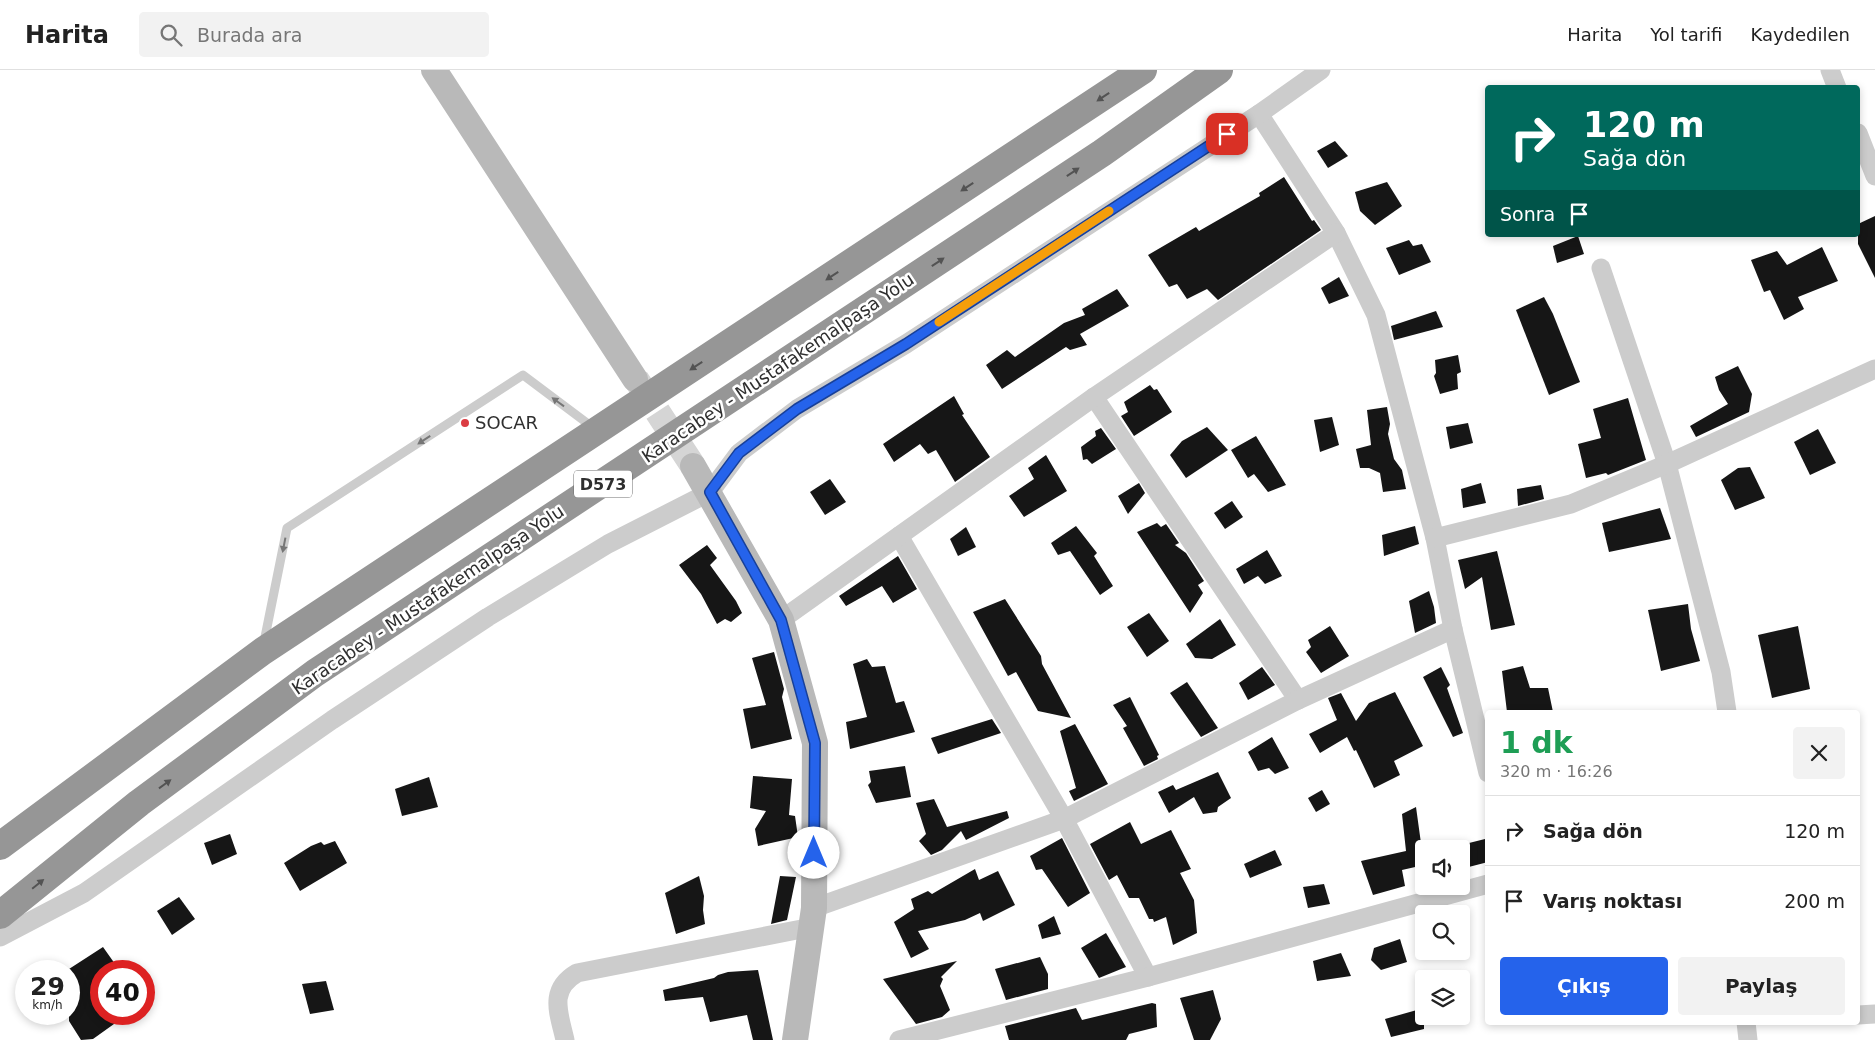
<!DOCTYPE html>
<html lang="tr">
<meta charset="utf-8">
<style>
body{margin:0;font-family:"DejaVu Sans",sans-serif;background:#f2f2f2;color:#222;height:100vh;display:flex;flex-direction:column;font-size:19px;white-space:nowrap}
*{box-sizing:border-box;margin:0}
p{font-size:16px;color:#767676}
.icon{flex:none;width:28px;height:28px;fill:none;stroke:currentColor;stroke-width:2;stroke-linecap:round;stroke-linejoin:round}
.map{position:relative;flex:1;overflow:hidden}
.side{position:absolute;left:1485px;top:640px;width:375px;height:315px;display:flex;flex-direction:column;background:#fff;border-radius:5px;box-shadow:0 2px 8px #0003}
.side>*{flex:none}
.hud{position:absolute;left:1485px;top:15px;width:375px;height:152px;border-radius:5px;box-shadow:0 2px 8px #0003;background:#00695c;color:#fff;overflow:hidden}
.buttons{position:absolute;left:1415px;top:770px;display:grid;gap:10px}
.buttons a{display:grid;place-items:center;width:55px;height:55px;border-radius:5px;background:#fff;box-shadow:0 2px 8px #0003;font-size:25px}
.speed{position:absolute;left:15px;top:890px;display:flex;gap:10px;font-size:25px;font-weight:700;text-align:center}
.speed>*{display:grid;place-content:center;width:65px;height:65px;border-radius:50%;background:#fff;box-shadow:0 2px 8px #0003;line-height:1}
.speed small{font-size:12px;font-weight:400}
.speed .limit{border:8px solid #d22;background:#fff;color:#111}
.pin{position:absolute;display:grid;place-items:center;width:42px;height:42px;color:#fff;margin:-21px;border-radius:10px;box-shadow:0 2px 8px #0006}
.me{position:absolute;width:55px;margin:-28px;rotate:0deg;stroke-linejoin:round;filter:drop-shadow(0 0 4px #0008)}
.turn{display:flex;align-items:center;gap:18px;height:105px;padding:0 15px;font-size:22px}
.turn .icon{width:65px;height:65px;stroke-width:2.5}
.turn b{display:block;font-size:35px;line-height:42px}
.then{display:flex;align-items:center;height:48px;padding:0 15px;background:#0003;gap:10px;font-size:19px}
.round{display:grid;place-items:center;flex:none;width:52px;height:52px;border-radius:5px;background:#f2f2f2}
.overview{display:flex;align-items:center;justify-content:space-between;height:85px;padding:0 15px}
h1{font-size:30px;font-weight:600;line-height:38px;color:#1e9e55}
.action{display:flex;gap:10px;margin-top:auto;padding:10px 15px}
.action a{flex:1;height:58px;border-radius:5px;background:#2563eb;color:#fff;font-size:20px;font-weight:600;line-height:58px;text-align:center}
.action a+a{background:#f2f2f2;color:#222}
ul{padding:0;list-style:none}
li{display:flex;align-items:center;gap:15px;height:70px;padding:0 15px;border-top:1px solid #e0e0e0}
li div{flex:1}
li b{display:block;font-size:19px}
li em{font-style:normal}
header{display:flex;align-items:center;gap:30px;box-sizing:border-box;height:70px;padding:0 25px;background:#fff;border-bottom:1px solid #e0e0e0}
header strong{font-size:24px}
nav{display:flex;gap:28px;margin-inline-start:auto;font-size:18px}
.search{width:350px;height:45px;background:#f2f2f2;display:flex;align-items:center;gap:12px;box-sizing:border-box;padding:0 18px;border-radius:5px;color:#767676;font-size:19px}
.map>svg:first-child{display:block}
</style>
<header>
<strong>Harita</strong>
<div class="search"><svg class="icon" aria-label="search" viewBox="0 0 24 24"><circle cx="10" cy="10" r="6"/><path d="M15 15l6 6"/></svg>Burada ara</div>
<nav><a>Harita</a><a>Yol tarifi</a><a>Kaydedilen</a></nav>
</header>
<div class="map">
<svg width="1875" height="970" viewBox="0 0 1875 970">
<rect width="100%" height="100%" fill="#fff"/>
<g fill="#161616">
<path d="M1335 71 1348 86 1328 98 1317 81Z"/>
<path d="M1284 107 1312 151 1314 150 1321 160 1218 230 1207 219 1187 229 1177 214 1169 217 1148 185 1196 157 1199 161 1260 126 1259 123Z"/>
<path d="M1387 112 1402 136 1375 155 1360 141 1355 122Z"/>
<path d="M1875 146V208L1858 174V154Z"/>
<path d="M1578 166 1584 184 1557 193 1553 176Z"/>
<path d="M1409 170 1413 176 1422 174 1431 192 1399 205 1386 178Z"/>
<path d="M1822 177 1838 211 1798 227 1804 239 1784 250 1770 220 1764 222 1751 190 1777 181 1787 195Z"/>
<path d="M1339 207 1349 226 1329 234 1321 218Z"/>
<path d="M1117 219 1129 236 1080 264 1087 275 1070 280 1066 277 1002 319 986 295 1007 280 1015 287 1064 253 1085 245 1082 239Z"/>
<path d="M1544 227 1553 244 1580 312 1549 325 1516 240Z"/>
<path d="M1436 241 1443 257 1394 270 1391 256Z"/>
<path d="M1458 285 1461 302 1457 304 1458 319 1440 324 1434 306 1436 303 1435 290Z"/>
<path d="M1738 296 1752 324 1749 342 1696 367 1690 356 1728 334 1719 320 1715 307Z"/>
<path d="M1150 315 1154 320 1157 319 1172 342 1134 366 1121 346 1128 342 1124 332Z"/>
<path d="M954 326 964 344 962 345 990 387 955 412 936 380 928 384 920 374 894 392 883 374Z"/>
<path d="M1628 328 1646 390 1608 405 1606 403 1586 408 1578 374 1601 368 1593 339Z"/>
<path d="M1387 337 1390 354 1388 364 1394 389 1402 400 1406 419 1383 422 1380 403 1369 398H1360L1356 379 1371 375 1367 340Z"/>
<path d="M1332 347 1339 375 1320 382 1314 350Z"/>
<path d="M1468 353 1473 373 1450 379 1446 357Z"/>
<path d="M1207 357 1228 380 1186 408 1170 385 1182 371Z"/>
<path d="M1101 358 1116 379 1092 394 1087 389 1083 390 1081 377 1096 366 1095 361Z"/>
<path d="M1818 359 1836 393 1810 405 1794 372Z"/>
<path d="M1256 366 1286 415 1268 422 1254 404 1248 408 1231 380Z"/>
<path d="M1046 385 1067 421 1024 447 1009 426 1034 409 1028 398Z"/>
<path d="M1750 397 1765 428 1735 440 1721 410 1738 398Z"/>
<path d="M830 409 846 432 825 445 810 422Z"/>
<path d="M1139 413 1145 423 1128 444 1118 426Z"/>
<path d="M1481 413 1486 433 1463 438 1461 419Z"/>
<path d="M1541 415 1544 429 1518 436 1517 419Z"/>
<path d="M1232 431 1243 447 1225 459 1214 443Z"/>
<path d="M1660 438 1671 469 1609 482 1602 453Z"/>
<path d="M1157 453 1161 457 1166 454 1179 473 1175 475 1186 483 1204 511 1198 515 1203 523 1190 543 1137 462Z"/>
<path d="M1076 456 1097 483 1094 486 1113 516 1100 525 1070 481 1058 485 1051 473Z"/>
<path d="M1415 456 1419 474 1384 486 1382 465Z"/>
<path d="M966 457 976 477 958 486 950 469Z"/>
<path d="M707 475 717 488 710 495 736 531 742 543 731 552 725 549 717 554 701 524 679 495Z"/>
<path d="M1267 480 1282 506 1265 514 1258 506 1244 514 1236 499Z"/>
<path d="M1497 481 1515 555 1491 560 1482 507 1465 519 1458 490Z"/>
<path d="M898 486 917 519 893 533 882 516 846 536 839 526Z"/>
<path d="M1429 521 1434 537 1436 553 1415 563 1409 531Z"/>
<path d="M1005 529 1041 586 1042 594 1071 648 1038 641 1016 602 1008 606 973 542Z"/>
<path d="M1688 534 1691 559 1700 591 1661 601 1648 540Z"/>
<path d="M1149 543 1169 571 1147 587 1127 557Z"/>
<path d="M1220 549 1236 575 1212 589 1195 588 1186 574Z"/>
<path d="M1330 556 1349 586 1321 603 1306 582 1311 577 1308 570Z"/>
<path d="M1798 556 1810 619 1772 628 1758 565Z"/>
<path d="M774 582 784 619 782 627 792 669 751 679 743 639 766 635 752 588Z"/>
<path d="M867 589 872 597 885 596 896 633 904 631 915 662 850 679 846 652 867 647 853 594Z"/>
<path d="M1523 596 1530 618H1548L1553 642H1507L1502 601Z"/>
<path d="M1262 597 1275 615 1248 630 1239 613Z"/>
<path d="M1441 597 1450 615 1447 618 1463 663 1453 667 1423 607Z"/>
<path d="M1187 612 1218 658 1201 667 1170 623Z"/>
<path d="M1395 622 1423 676 1394 691 1400 705 1374 718 1356 680 1354 681 1347 667 1320 683 1309 664 1337 650 1328 628 1341 623 1356 651 1369 633Z"/>
<path d="M1130 627 1159 685 1157 686 1158 689 1144 696 1123 658 1127 656 1113 635Z"/>
<path d="M992 649 1001 663 938 684 931 668Z"/>
<path d="M1075 654 1108 714 1074 731 1069 721 1076 718 1060 661Z"/>
<path d="M1272 667 1289 698 1275 704 1269 698 1258 701 1248 682Z"/>
<path d="M905 696 911 727 876 733 868 715 871 712 869 701Z"/>
<path d="M1218 702 1231 728 1218 737 1217 742 1203 744 1194 727 1169 743 1158 722 1173 715 1176 720Z"/>
<path d="M753 706 792 709 789 745 795 746 798 767 758 776 755 759 766 741 750 738Z"/>
<path d="M429 707 438 737 402 746 395 719Z"/>
<path d="M1322 720 1330 734 1316 742 1308 728Z"/>
<path d="M934 729 947 757 1007 741 1009 748 966 770 961 761 942 780 931 785 919 771 926 764 916 733Z"/>
<path d="M1416 737 1424 795 1402 800 1405 816 1373 825 1361 791 1406 781 1402 744Z"/>
<path d="M1130 752 1141 774 1171 760 1191 799 1180 803 1194 830 1197 863 1173 875 1166 847 1154 852 1153 849H1149L1139 828H1129L1117 805 1109 810 1090 774Z"/>
<path d="M230 764 237 784 212 795 204 773Z"/>
<path d="M1062 768 1090 823 1068 837 1042 799 1036 800 1030 786Z"/>
<path d="M1485 769 1488 792 1461 799V775Z"/>
<path d="M335 771 347 793 300 821 284 793 311 776 321 772 324 775Z"/>
<path d="M1275 780 1282 795 1250 808 1244 794Z"/>
<path d="M975 799 979 810 998 801 1015 835 983 851 980 843 965 850 918 861 929 879 911 888 894 852 914 839 911 829 928 821 932 824Z"/>
<path d="M699 806 704 826 703 840 705 854 676 864 665 823Z"/>
<path d="M780 806 796 807 787 850 771 854Z"/>
<path d="M1324 814 1330 834 1308 838 1303 817Z"/>
<path d="M179 827 195 849 172 865 157 841Z"/>
<path d="M1054 846 1061 864 1042 869 1038 855Z"/>
<path d="M1106 863 1126 897 1099 908 1081 878Z"/>
<path d="M1400 869 1407 892 1381 900 1371 890 1374 878Z"/>
<path d="M103 877 120 901H101V944H128L93 969 81 970 69 951V899Z"/>
<path d="M1341 883 1351 906 1317 911 1313 891Z"/>
<path d="M1040 887 1048 904V919L1006 930 995 899Z"/>
<path d="M957 891 941 907 943 909 940 916 950 940 942 947 916 954 883 909Z"/>
<path d="M758 900 773 970H753L747 945 710 952 703 927 665 931 663 920 714 908 718 905 728 902Z"/>
<path d="M326 911 334 940 310 944 302 914Z"/>
<path d="M1213 920 1221 949 1210 970H1194L1180 928Z"/>
<path d="M1152 933 1156 934 1157 957 1129 964 1126 970H1009L1005 956 1076 938 1082 950Z"/>
<path d="M1424 938V959L1391 967 1385 949Z"/>
</g>
<g fill="none" stroke-linecap="round" stroke-linejoin="round">
<path stroke="#d5d5d5" stroke-width="26" stroke-dasharray="26 13" stroke-linecap="butt" d="M636 309 693 396"/>
<path stroke="#ccc" stroke-width="9" d="M264 572 287 458 523 305 595 359"/>
<g stroke="#ccc" stroke-width="19">
<path d="M1830 0 1837 18"/>
<path d="M1259 44 1336 163 1376 245 1435 468 1453 559 1488 703"/>
<path d="M1858 63 1875 106"/>
<path d="M1601 198 1667 394 1721 602 1727 642"/>
<path d="M1094 327 1298 630"/>
<path d="M899 466 1064 749 1148 907"/>
<path d="M1435 468 1571 434 1667 394 1875 299"/>
<path d="M781 550 1094 327 1336 163"/>
<path d="M814 838 1064 749 1298 630 1453 559"/>
<path d="M0 867 84 823 332 650 488 547 608 474 710 422 739 383 797 339 906 274 1259 44 1321 0"/>
<path d="M1858 945 1875 944"/>
<path d="M1746 952 1748 970"/>
<path d="M565 970C559 943 548 920 577 903L812 857"/>
<path d="M899 970 1148 907 1488 814"/>
</g>
<g stroke="#b9b9b9" stroke-width="26">
<path d="M434 0 635 309"/>
<path d="M693 396 781 550 815 673 814 838 795 970"/>
</g>
<g stroke="#969696" stroke-width="28">
<path d="M0 776 263 581 1143 0"/>
<path d="M0 845 139 733 315 603 1102 83 1219 0"/>
</g>
</g>
<defs><path id="oneway-solid" d="M-6-.8H1V-3.2L6.5 0L1 3.2V.8H-6Z" transform="scale(1.25)"/></defs>
<g fill="#535353">
<use href="#oneway-solid" transform="translate(1103 27) rotate(146)"/>
<use href="#oneway-solid" transform="translate(1073 102) rotate(-34)"/>
<use href="#oneway-solid" transform="translate(967 117) rotate(147)"/>
<use href="#oneway-solid" transform="translate(938 192) rotate(-34)"/>
<use href="#oneway-solid" transform="translate(832 206) rotate(147)"/>
<use href="#oneway-solid" transform="translate(696 296) rotate(147)"/>
<use href="#oneway-solid" transform="translate(165 714) rotate(-36)"/>
<use href="#oneway-solid" transform="translate(38 814) rotate(-39)"/>
</g>
<g fill="#767676">
<use href="#oneway-solid" transform="translate(558 332) rotate(-144)"/>
<use href="#oneway-solid" transform="translate(424 370) rotate(147)"/>
<use href="#oneway-solid" transform="translate(284 475) rotate(101)"/>
</g>
<g fill="none" stroke-linecap="round" stroke-linejoin="round">
<g stroke="#184099" stroke-width="12">
<path id="route" d="M814 783 815 673 781 550 710 422 739 383 797 339 906 274 1227 64"/>
</g>
<use href="#route" stroke="#2563eb" stroke-width="9"/>
<path stroke="#f59e0b" stroke-width="9" d="M939 252 1109 141"/>
</g>
<circle fill="#db3c43" stroke="#fff" stroke-width="2" cx="465" cy="353" r="5"/>
<g text-anchor="middle" stroke-width="5" stroke-linejoin="round" paint-order="stroke">
<rect fill="#fff" stroke="#6d6d6d" stroke-width="1" x="574" y="400.5" width="58" height="27" rx="4"/>
<g font-size="16" font-weight="bold" fill="#2f2f2f">
<text x="603" y="420">D573</text>
</g>
<g font-size="18" fill="#2f2f2f" stroke="#fff">
<text transform="translate(778 298) rotate(-34)" y="6">Karacabey - Mustafakemalpaşa Yolu</text>
<text transform="translate(428 530) rotate(-34)" y="6">Karacabey - Mustafakemalpaşa Yolu</text>
</g>
<g font-size="18" fill="#2f2f2f" stroke="#fff" text-anchor="start">
<text x="475" y="359">SOCAR</text>
</g>
</g>
</svg>
<div class="buttons">
<a><svg class="icon" aria-label="sound" viewBox="0 0 24 24"><path d="M4 9h4l5-4v14l-5-4H4zM17 9q2 3 0 6"/></svg></a>
<a><svg class="icon" aria-label="search" viewBox="0 0 24 24"><circle cx="10" cy="10" r="6"/><path d="M15 15l6 6"/></svg></a>
<a><svg class="icon" aria-label="layers" viewBox="0 0 24 24"><path d="M12 4l9 5-9 5-9-5zM3 14l9 5 9-5"/></svg></a>
</div>
<div class="speed"><div>29<small>km/h</small></div><div class="limit">40</div></div>
<div class="pin" style="left:1227px;top:64px;background:#d93025"><svg class="icon" aria-label="arrive" viewBox="0 0 24 24"><path d="M6 21V4h12l-3 4 3 4H6"/></svg></div>
<svg class="me" style="left:814px;top:783px" viewBox="-20 -20 40 40"><circle r="19" fill="#fff"/><path d="M0-13L10 11 0 6-10 11z" fill="#2563eb"/></svg>
<div class="hud">
<div class="turn"><svg class="icon" aria-label="right" viewBox="0 0 24 24"><path d="M7 20v-9h11M14 6l5 5-5 5"/></svg><div><b>120 m</b>Sağa dön</div></div>
<div class="then">Sonra<svg class="icon" aria-label="arrive" viewBox="0 0 24 24"><path d="M6 21V4h12l-3 4 3 4H6"/></svg></div>
</div>
<section class="side">
<div class="overview"><div><h1>1 dk</h1><p>320 m · 16:26</p></div><a class="round"><svg class="icon" aria-label="close" viewBox="0 0 24 24"><path d="M6 6l12 12M18 6L6 18"/></svg></a></div>
<ul>
<li><svg class="icon" aria-label="right" viewBox="0 0 24 24"><path d="M7 20v-9h11M14 6l5 5-5 5"/></svg><div><b>Sağa dön</b></div><em>120 m</em></li>
<li><svg class="icon" aria-label="arrive" viewBox="0 0 24 24"><path d="M6 21V4h12l-3 4 3 4H6"/></svg><div><b>Varış noktası</b></div><em>200 m</em></li>
</ul>
<div class="action"><a>Çıkış</a><a>Paylaş</a></div>
</section>
</div>
